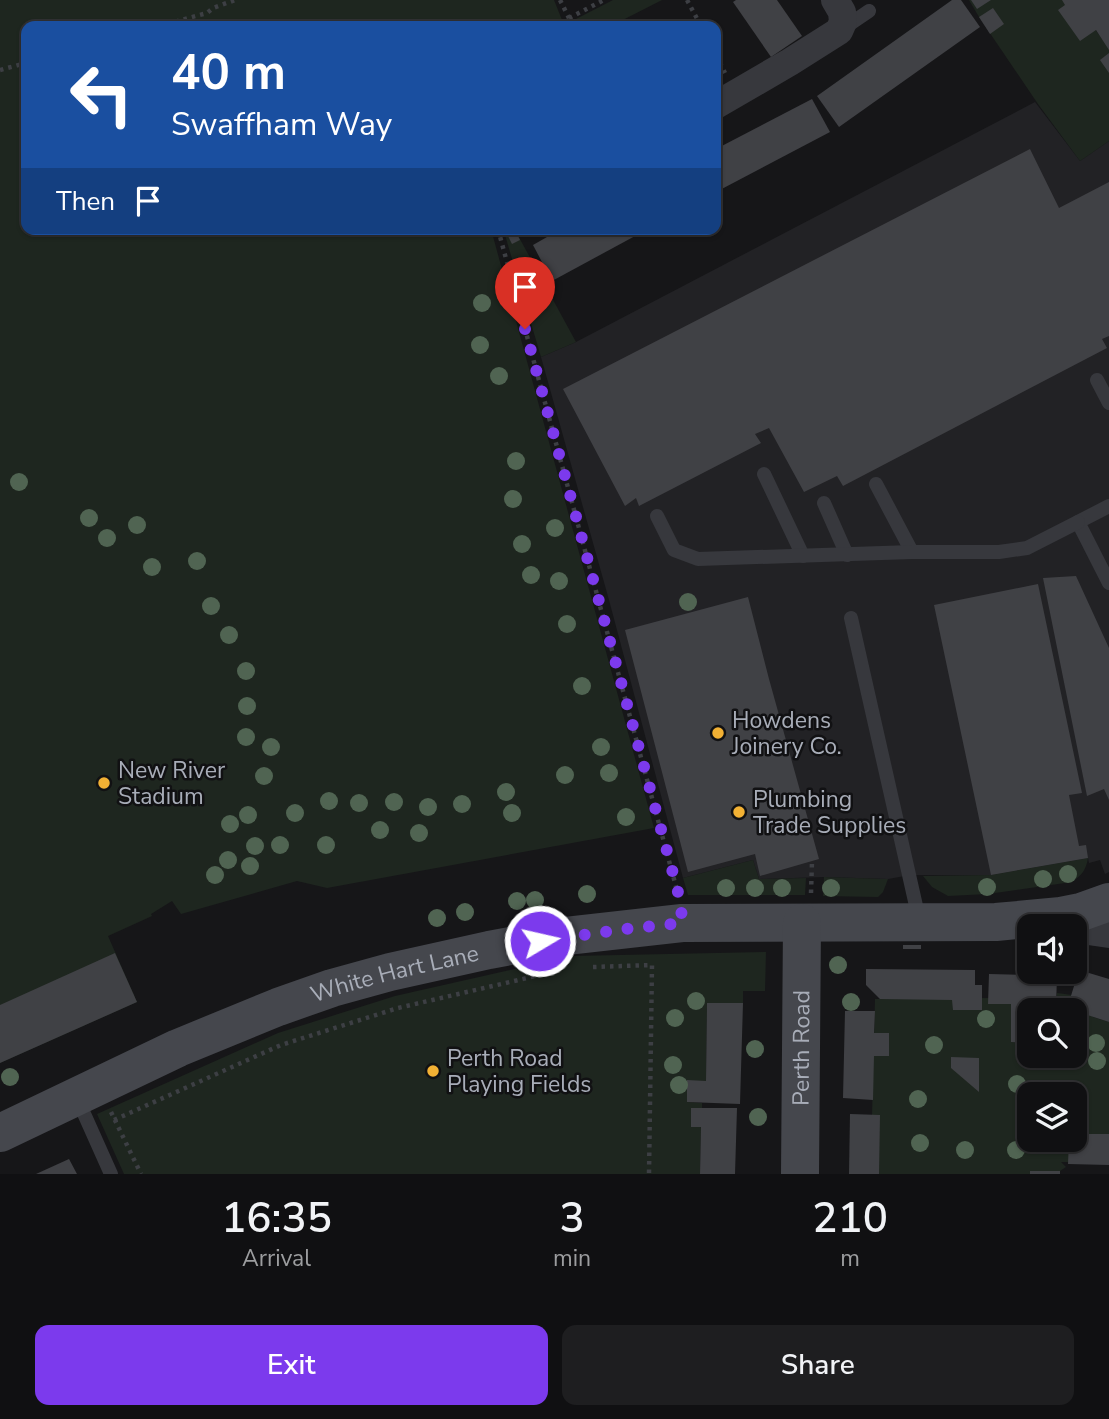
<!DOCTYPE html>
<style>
body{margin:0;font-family:"Nunito Sans",sans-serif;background:#1e1e20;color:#f1f3f6;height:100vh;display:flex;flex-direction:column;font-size:26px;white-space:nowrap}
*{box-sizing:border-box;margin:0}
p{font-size:23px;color:#9c9d9f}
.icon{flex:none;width:38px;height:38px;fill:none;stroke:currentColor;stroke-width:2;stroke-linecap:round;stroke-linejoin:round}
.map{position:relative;height:1174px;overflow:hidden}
.sheet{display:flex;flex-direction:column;background:#101012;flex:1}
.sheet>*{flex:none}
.hud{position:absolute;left:21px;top:21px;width:700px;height:214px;border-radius:14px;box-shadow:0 2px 5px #0004,0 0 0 2px #303032;background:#1a4fa0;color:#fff;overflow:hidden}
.controls{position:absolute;left:1017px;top:914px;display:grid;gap:14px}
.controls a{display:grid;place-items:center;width:70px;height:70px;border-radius:14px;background:#101012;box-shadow:0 2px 5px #0004,0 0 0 2px #303032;font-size:35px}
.pin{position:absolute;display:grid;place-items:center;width:60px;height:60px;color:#fff;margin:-72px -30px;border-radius:50% 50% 50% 0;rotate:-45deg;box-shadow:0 0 7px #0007}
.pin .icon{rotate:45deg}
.me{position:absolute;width:77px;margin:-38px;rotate:81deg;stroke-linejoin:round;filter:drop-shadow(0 0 5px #0008)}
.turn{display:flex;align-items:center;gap:24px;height:147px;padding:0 35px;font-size:32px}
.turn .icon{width:91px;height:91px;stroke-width:2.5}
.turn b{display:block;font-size:49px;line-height:60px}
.then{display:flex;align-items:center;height:66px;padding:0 35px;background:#0003;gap:14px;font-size:26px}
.eta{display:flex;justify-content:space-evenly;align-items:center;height:119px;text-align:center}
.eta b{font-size:42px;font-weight:600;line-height:49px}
.primary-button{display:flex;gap:14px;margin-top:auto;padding:14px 35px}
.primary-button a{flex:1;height:80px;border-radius:14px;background:#7c3aed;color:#fff;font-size:28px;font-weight:600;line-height:80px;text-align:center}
.primary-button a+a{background:#1e1e20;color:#f1f3f6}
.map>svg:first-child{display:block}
</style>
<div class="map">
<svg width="1109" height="1174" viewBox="0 0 1109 1174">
<rect width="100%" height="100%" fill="#161618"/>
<path fill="#222225" d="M1035 102 1080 161 1109 141V872L1105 874 1100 860 1089 863 1088 858 991 875H910L888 879 824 877 759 879 753 860 683 878 609 600 541 357 576 342Z"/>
<g fill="#1e261f">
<path d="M0 0H554L562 20 549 26H26V229H491L654 828 327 888 297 881 181 914 172 901 151 914 152 916 108 936 137 1002 0 1063Z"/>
<path d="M613 0H662L611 26H580L576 19Z"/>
<path d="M969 0H1073L1109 48V141L1080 161 1038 104 979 17Z"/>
<path d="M515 230 576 342 541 357 505 235Z"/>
<path d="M1088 858C1086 870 1082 875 1072 882L988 894 948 896 932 887 923 876 991 875Z"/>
<path d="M753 860 759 879 806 878 805 895H688L683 878Z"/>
<path d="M824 877 885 879H888L883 892 878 897 823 896Z"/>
<path d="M766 952 765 991H743V1003H707L706 1081H687V1102L702 1103V1108H691L701 1127 700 1174H124L97 1114 278 1033 395 996 572 956Z"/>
<path d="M1057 993 1072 995 1093 1017 1109 1022V1135L1075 1134 1074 1094H1029V1139H1069V1162H1061L1066 1167 1060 1171H1030V1174H874L876 1115H872L875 999 989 998 1011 1004V1042L1029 1043V1055H1074V1010H1035V1006L1056 1007Z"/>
</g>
<g fill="#404145">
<path d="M736 0H777L802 36 771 57 733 2Z"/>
<path d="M952 0H961L980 27 839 127 817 96Z"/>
<path d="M971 0H991L977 9Z"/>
<path d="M1062 0H1109V50L1096 30 1080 41 1058 10 1065 5Z"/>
<path d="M993 8 1004 24 990 34 979 17Z"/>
<path d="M1109 53V73L1100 60Z"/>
<path d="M812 99 830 132 716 192V149Z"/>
<path d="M1030 149 1059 208 1109 182V336L1102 339 1107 348 843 486 837 476 804 492 769 428 755 434 761 443 639 506 636 498 625 506 563 389Z"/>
<path d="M561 229H648L552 281 533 245Z"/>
<path d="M515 230 520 240 512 244 507 234Z"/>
<path d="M1076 576 1109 648V800L1104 789 1087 796 1043 578Z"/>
<path d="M1038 584 1082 793 1069 795 1079 846 1086 845 1088 858 991 875 934 605Z"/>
<path d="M748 597 769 679 819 859 760 876 755 854 688 872 625 630Z"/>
<rect x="903" y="945" width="18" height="4"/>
<path d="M115 953 137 1002 0 1063V1005Z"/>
<path d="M866 969 975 970V985H982V1010H953L952 1000 880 999 866 985Z"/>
<path d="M1079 970 1109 979V1022L1072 1010 1073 1000 1070 999Z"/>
<path d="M989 974 1057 976 1056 1007 1035 1006V1010H1029V1043L1011 1042V1004H988Z"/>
<path d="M707 1003H743L740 1104 687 1102V1080L706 1081Z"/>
<path d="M845 1011H875L874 1033H889V1056H874L873 1100 843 1098Z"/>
<path d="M951 1057 979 1058V1092L951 1068Z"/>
<path d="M691 1108H737L735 1174H700L701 1127H691Z"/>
<path d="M850 1114 880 1115 879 1174H849Z"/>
<path d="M1074 1134H1109V1165L1068 1164 1069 1139H1074Z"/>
<path d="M69 1159 77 1174H36Z"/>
<rect x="1030" y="1171" width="30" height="3"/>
</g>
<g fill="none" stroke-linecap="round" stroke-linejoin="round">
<g stroke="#3d3f44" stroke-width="4.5" stroke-dasharray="3.5 5" stroke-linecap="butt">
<path d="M560 0 569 18 567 26"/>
<path d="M687 0 701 26"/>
<path d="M159 26 207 13 213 8 235 0"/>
<path d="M572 26 569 18 604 0"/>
<path d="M716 55 725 73"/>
<path d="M0 70 26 63"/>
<path d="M498 229 678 894"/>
<path d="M811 893 812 861"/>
<path d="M593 967 652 965 649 1174"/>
<path d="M111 1112 141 1174"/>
<path d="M114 1120 281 1045 398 1008 553 972"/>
</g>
<g stroke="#37383d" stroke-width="14">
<path d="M841 30 869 11"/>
<path d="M1097 380 1109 403"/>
<path d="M764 474 803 556"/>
<path d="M876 484 912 552"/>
<path d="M824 503 847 555"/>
<path d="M1109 506 1078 522 1109 583"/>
<path d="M657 516 674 550 698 559 912 552H999L1027 548 1078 522"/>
<path d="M851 618 919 919"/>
<path d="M77 1098 111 1174"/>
</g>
<g stroke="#37383d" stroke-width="28">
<path d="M716 105 790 62 839 31 843 22 842 12 835 0"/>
<path d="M1074 929 1109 934"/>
</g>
<g stroke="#45474d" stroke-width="38">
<path id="s1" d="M0 1133 178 1048 278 1007 332 988 390 972 489 950 566 936 682 923 996 922 1061 916 1081 912 1109 902"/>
<path id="s2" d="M800 1174 802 923"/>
</g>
</g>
<g fill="#506452">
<circle cx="482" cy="303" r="9"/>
<circle cx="480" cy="345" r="9"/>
<circle cx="499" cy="376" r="9"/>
<circle cx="516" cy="461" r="9"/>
<circle cx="19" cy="482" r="9"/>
<circle cx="513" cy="499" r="9"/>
<circle cx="89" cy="518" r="9"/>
<circle cx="137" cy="525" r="9"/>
<circle cx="555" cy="528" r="9"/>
<circle cx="107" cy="538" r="9"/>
<circle cx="522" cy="544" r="9"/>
<circle cx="197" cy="561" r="9"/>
<circle cx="152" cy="567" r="9"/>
<circle cx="531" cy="575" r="9"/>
<circle cx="559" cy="581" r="9"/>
<circle cx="688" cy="602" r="9"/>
<circle cx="211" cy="606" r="9"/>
<circle cx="567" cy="624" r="9"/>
<circle cx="229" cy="635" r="9"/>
<circle cx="246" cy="671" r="9"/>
<circle cx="582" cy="686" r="9"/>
<circle cx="247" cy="706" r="9"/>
<circle cx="246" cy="737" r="9"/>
<circle cx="271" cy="747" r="9"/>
<circle cx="601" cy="747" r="9"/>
<circle cx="609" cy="773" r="9"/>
<circle cx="565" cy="775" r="9"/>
<circle cx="264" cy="776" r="9"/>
<circle cx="506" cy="792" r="9"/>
<circle cx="329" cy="801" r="9"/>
<circle cx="394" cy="802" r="9"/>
<circle cx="359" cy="803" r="9"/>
<circle cx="462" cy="804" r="9"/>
<circle cx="428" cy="807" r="9"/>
<circle cx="295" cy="813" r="9"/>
<circle cx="512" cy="813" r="9"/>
<circle cx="248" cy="815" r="9"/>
<circle cx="626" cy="817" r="9"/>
<circle cx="230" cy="824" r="9"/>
<circle cx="380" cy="830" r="9"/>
<circle cx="419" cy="833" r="9"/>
<circle cx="280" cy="845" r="9"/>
<circle cx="326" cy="845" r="9"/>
<circle cx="255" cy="846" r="9"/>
<circle cx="228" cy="860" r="9"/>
<circle cx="250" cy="866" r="9"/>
<circle cx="1068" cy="874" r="9"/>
<circle cx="215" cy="875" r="9"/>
<circle cx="1043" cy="879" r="9"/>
<circle cx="987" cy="887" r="9"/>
<circle cx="726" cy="888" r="9"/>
<circle cx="755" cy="888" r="9"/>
<circle cx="782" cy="888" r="9"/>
<circle cx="831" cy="888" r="9"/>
<circle cx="587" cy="894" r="9"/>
<circle cx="535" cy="900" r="9"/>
<circle cx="517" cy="901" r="9"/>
<circle cx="465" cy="912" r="9"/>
<circle cx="437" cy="918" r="9"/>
<circle cx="838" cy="965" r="9"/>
<circle cx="696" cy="1001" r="9"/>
<circle cx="851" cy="1002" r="9"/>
<circle cx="675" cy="1018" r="9"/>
<circle cx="986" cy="1019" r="9"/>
<circle cx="1096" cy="1043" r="9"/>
<circle cx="934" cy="1045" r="9"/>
<circle cx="755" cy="1049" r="9"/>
<circle cx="1097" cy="1061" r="9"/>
<circle cx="673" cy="1065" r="9"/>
<circle cx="10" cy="1077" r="9"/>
<circle cx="1017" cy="1084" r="9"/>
<circle cx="679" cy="1085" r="9"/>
<circle cx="918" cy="1099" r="9"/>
<circle cx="758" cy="1117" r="9"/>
<circle cx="920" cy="1143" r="9"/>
<circle cx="965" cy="1150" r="9"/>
<circle cx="1016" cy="1150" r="9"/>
</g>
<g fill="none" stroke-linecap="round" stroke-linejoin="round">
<path stroke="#7c3aed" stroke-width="12" stroke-dasharray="0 21.6" d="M525 329 677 888 681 905 682 923 625 929 540 941"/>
</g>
<g fill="#f2b134" stroke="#111113" stroke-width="2.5">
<circle cx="718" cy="733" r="7"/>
<circle cx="104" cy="783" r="7"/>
<circle cx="739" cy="812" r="7"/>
<circle cx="433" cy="1071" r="7"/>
</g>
<g text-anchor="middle" stroke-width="5" stroke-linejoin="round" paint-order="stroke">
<g font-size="23" fill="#a8adb8" stroke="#111113" text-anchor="start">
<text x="732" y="728">Howdens<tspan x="732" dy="26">Joinery Co.</tspan></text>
<text x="118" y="778">New River<tspan x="118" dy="26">Stadium</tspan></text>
<text x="753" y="807">Plumbing<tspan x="753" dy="26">Trade Supplies</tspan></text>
<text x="447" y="1066">Perth Road<tspan x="447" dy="26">Playing Fields</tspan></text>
</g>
<g font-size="23" fill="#a8adb8" stroke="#111113">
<text dy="8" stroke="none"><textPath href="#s1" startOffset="427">White Hart Lane</textPath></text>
<text dy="8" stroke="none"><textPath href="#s2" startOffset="126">Perth Road</textPath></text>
</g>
</g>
</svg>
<div class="controls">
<a><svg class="icon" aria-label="sound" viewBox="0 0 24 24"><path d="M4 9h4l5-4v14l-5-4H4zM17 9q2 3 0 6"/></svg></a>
<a><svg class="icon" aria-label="search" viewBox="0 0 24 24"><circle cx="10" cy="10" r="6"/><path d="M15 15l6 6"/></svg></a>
<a><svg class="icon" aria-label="layers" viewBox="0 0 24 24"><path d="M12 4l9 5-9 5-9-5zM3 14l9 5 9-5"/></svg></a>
</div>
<div class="pin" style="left:525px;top:329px;background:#d93025"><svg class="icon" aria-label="arrive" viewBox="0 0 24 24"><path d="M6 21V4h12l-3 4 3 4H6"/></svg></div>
<svg class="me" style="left:540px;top:941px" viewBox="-20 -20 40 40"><circle r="17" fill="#7c3aed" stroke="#fff" stroke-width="3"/><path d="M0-11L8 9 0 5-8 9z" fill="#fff"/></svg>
<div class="hud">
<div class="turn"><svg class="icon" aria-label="left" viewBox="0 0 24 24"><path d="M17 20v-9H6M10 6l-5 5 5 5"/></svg><div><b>40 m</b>Swaffham Way</div></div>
<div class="then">Then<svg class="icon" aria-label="arrive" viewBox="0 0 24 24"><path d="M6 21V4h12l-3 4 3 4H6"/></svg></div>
</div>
</div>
<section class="sheet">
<div class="eta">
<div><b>16:35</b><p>Arrival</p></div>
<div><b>3</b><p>min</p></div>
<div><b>210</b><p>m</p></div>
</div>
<div class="primary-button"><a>Exit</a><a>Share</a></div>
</section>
